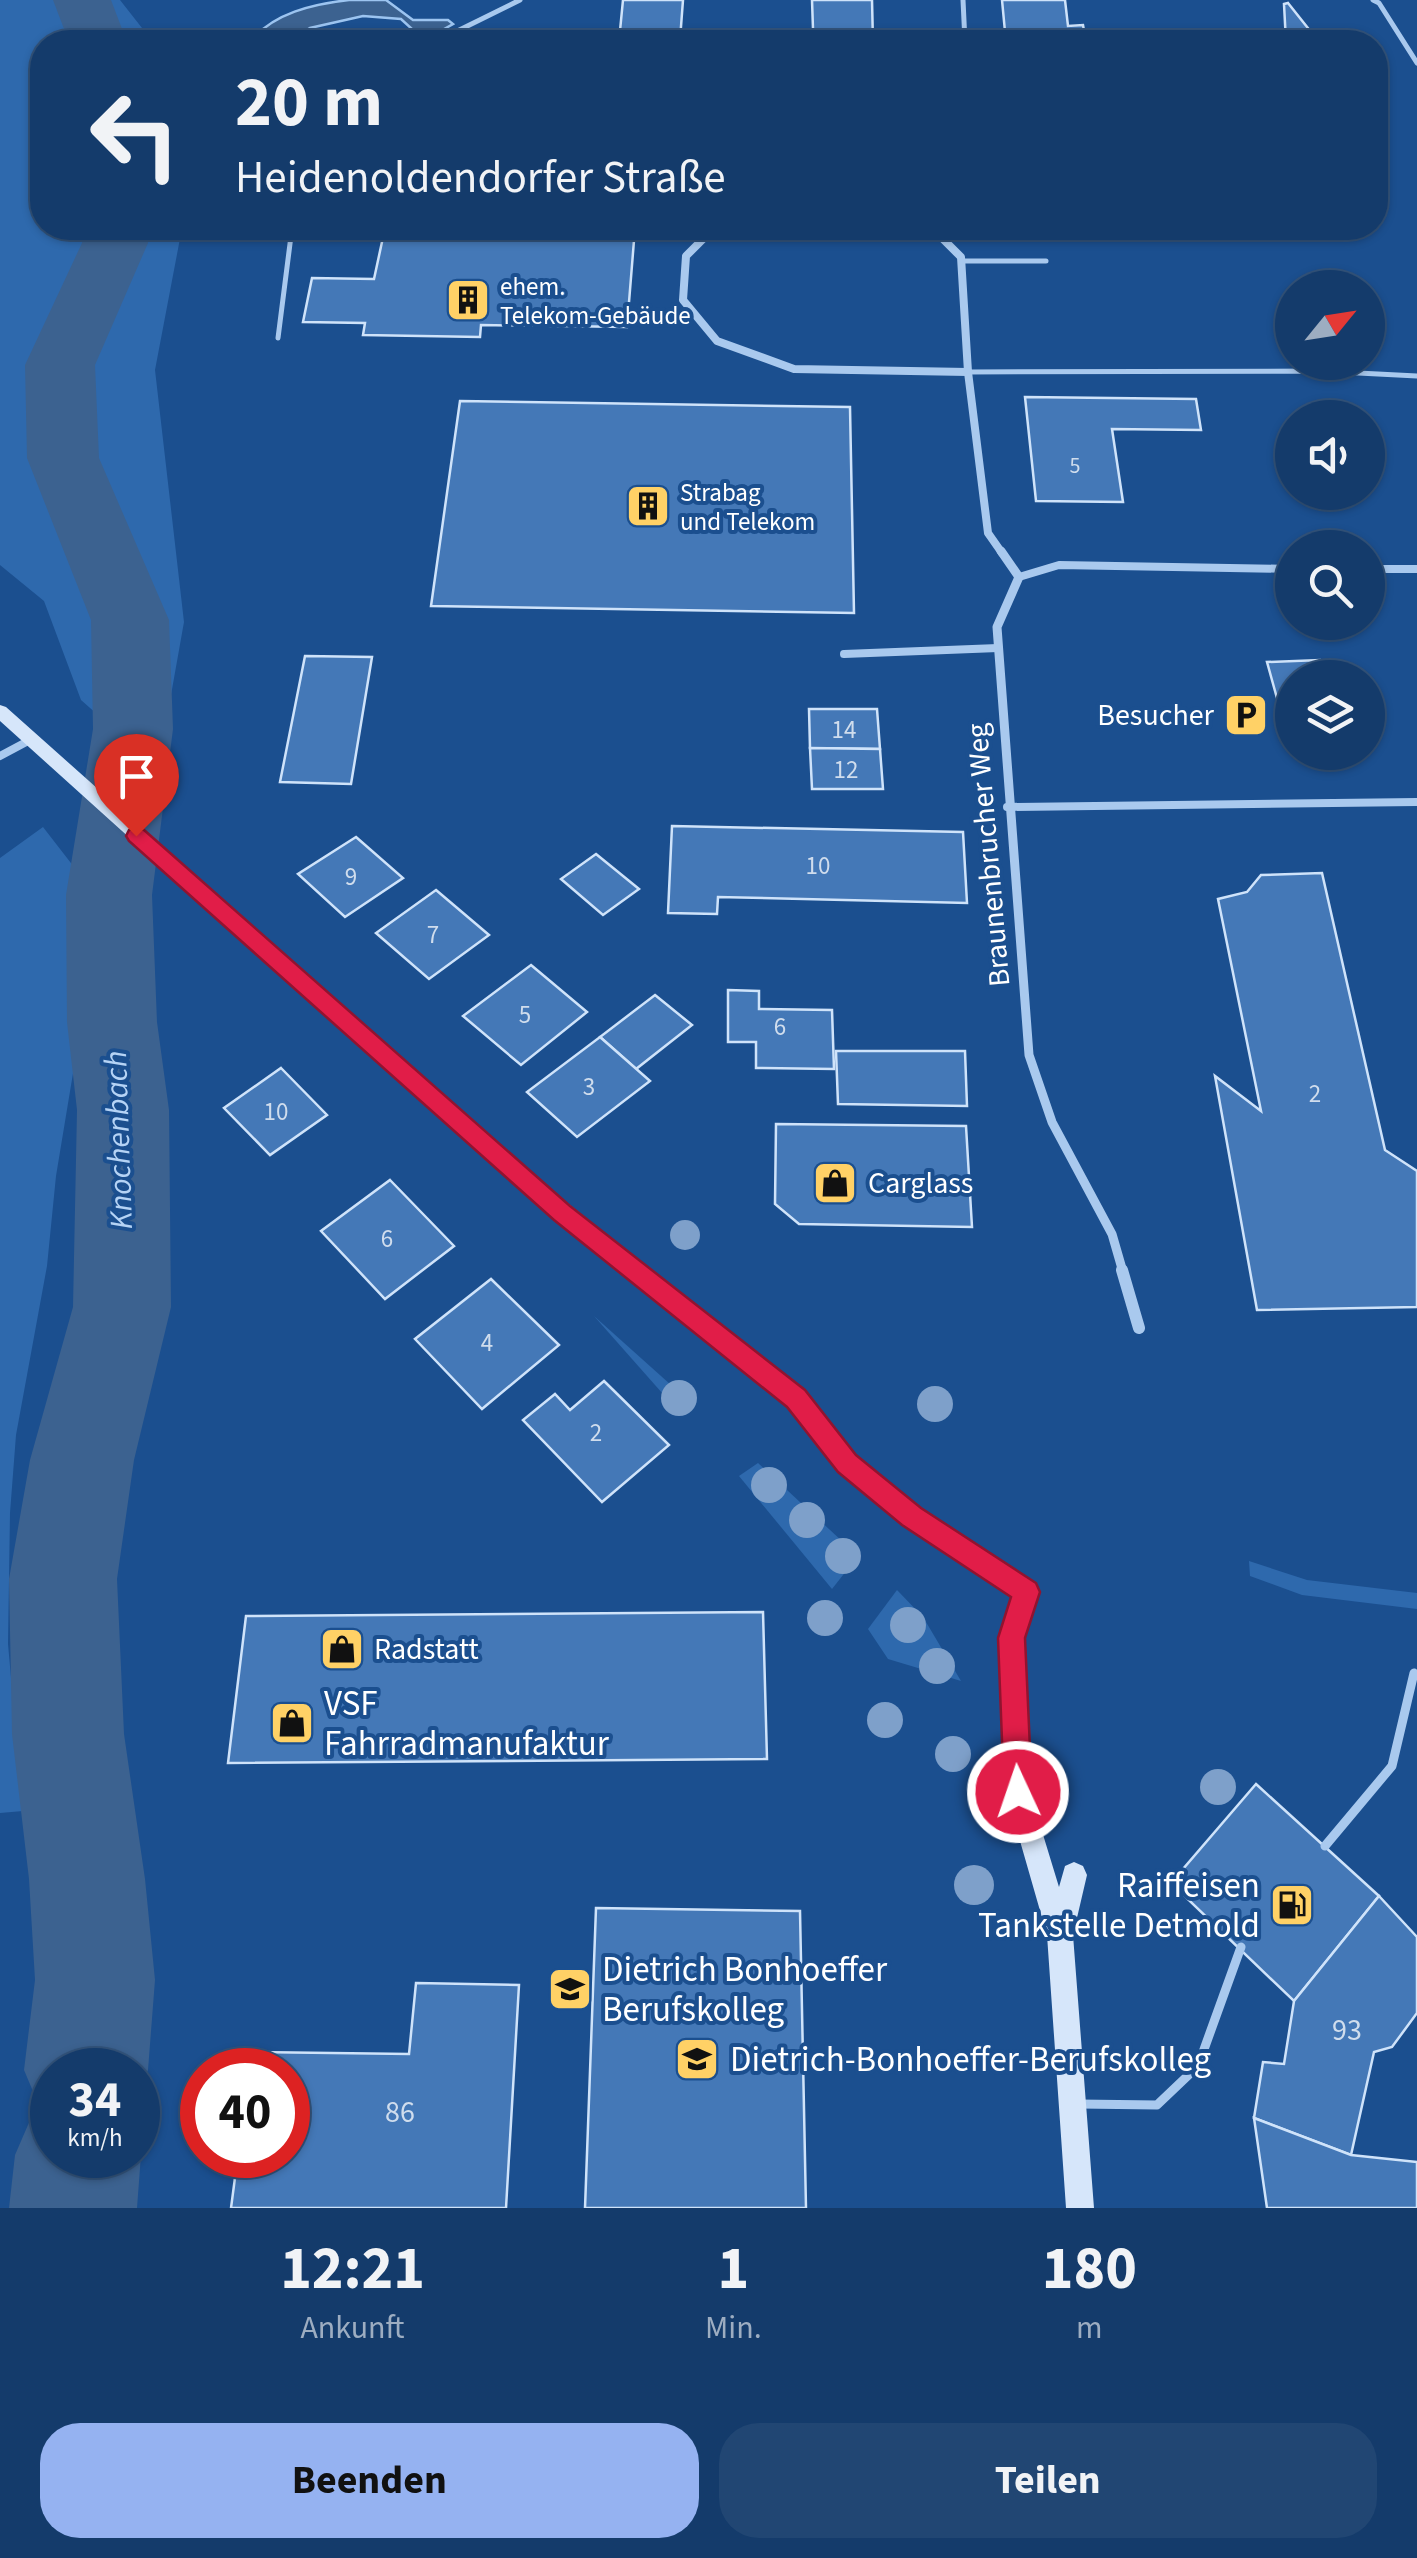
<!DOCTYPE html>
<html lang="de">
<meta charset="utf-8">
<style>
body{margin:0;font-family:"Source Sans 3",sans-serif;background:#214673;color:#f1f3f6;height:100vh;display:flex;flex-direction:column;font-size:38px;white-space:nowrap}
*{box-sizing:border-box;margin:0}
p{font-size:32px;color:#9dadc1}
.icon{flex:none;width:55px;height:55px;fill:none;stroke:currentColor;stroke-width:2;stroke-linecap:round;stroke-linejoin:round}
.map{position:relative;height:2208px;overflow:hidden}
.details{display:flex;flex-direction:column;background:#143b6b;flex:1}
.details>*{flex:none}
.top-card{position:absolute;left:30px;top:30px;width:1358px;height:210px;border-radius:40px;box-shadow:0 2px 8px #0004,0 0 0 2px #33557e;background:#143b6b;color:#f1f3f6;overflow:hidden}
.needle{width:65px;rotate:60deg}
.fabs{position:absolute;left:1275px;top:270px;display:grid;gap:20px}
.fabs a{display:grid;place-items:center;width:110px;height:110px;border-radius:50%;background:#143b6b;box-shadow:0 2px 8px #0004,0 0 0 2px #33557e;font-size:50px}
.speed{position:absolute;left:30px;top:2048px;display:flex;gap:20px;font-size:50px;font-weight:700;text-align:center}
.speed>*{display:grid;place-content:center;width:130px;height:130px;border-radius:50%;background:#143b6b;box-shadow:0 2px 8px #0004,0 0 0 2px #33557e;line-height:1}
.speed small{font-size:25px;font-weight:400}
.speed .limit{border:15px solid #d22;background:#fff;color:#111}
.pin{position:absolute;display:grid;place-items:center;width:85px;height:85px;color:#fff;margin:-102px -42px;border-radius:50% 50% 50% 0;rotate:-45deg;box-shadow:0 0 10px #0007}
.pin .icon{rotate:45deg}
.me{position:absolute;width:110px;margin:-55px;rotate:357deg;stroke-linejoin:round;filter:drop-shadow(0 0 8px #0008)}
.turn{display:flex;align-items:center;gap:35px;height:210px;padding:0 40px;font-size:45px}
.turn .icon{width:130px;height:130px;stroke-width:2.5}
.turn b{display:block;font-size:70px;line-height:85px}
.eta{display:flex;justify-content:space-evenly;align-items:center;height:170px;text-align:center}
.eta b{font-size:60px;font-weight:700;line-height:70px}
.button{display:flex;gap:20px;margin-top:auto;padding:20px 40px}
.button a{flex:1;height:115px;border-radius:40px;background:#95b2f1;color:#111;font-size:40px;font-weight:700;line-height:115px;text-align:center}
.button a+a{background:#214673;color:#f1f3f6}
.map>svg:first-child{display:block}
</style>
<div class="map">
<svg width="1417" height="2208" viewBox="0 0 1417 2208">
<rect width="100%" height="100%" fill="#1b4f8f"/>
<g fill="#2e69ad">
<path d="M0 0H120L153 42H42V228H182L155 370 184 622 158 768 81 700 44 601 0 565Z"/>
<path d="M43 827 74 867 78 1043 56 1176 47 1266 16 1435 10 1513 8 1644 23 1811 0 1813V858Z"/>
<path d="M594 1316 690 1402 678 1411Z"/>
<path d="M758 1463 858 1556 832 1589 739 1476Z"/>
<path d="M1249 1561 1307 1580 1417 1593V1609L1302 1595 1250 1576Z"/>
<path d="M897 1590 923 1617 961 1681 888 1659 868 1629Z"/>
</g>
<path fill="#3c6290" stroke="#9cc4f0" stroke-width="2.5" d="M349 0H386L413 20H448L453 24 421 42H411L412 29 401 19 363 16 310 28 288 42H250C273 13 313 4 349 0Z"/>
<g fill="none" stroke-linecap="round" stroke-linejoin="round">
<g fill="#3c6290" fill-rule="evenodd">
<path d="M53 0H111L127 42H69Z"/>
<path d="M85 228H149L148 243 95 365 99 458 169 620 173 729 152 895 157 1022 169 1110 171 1307 134 1460 117 1579 124 1734 145 1879 155 1980 148 2070 138 2094V2070H52V2155H138V2147L141 2155 137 2208H9L15 2155 34 2111 40 2108 24 2070 35 1980 29 1879 12 1734 9 1579 30 1460 73 1307 77 1110 67 1022 66 895 93 729 91 620 27 458 25 365 82 243Z"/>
</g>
</g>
<g fill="#4478b7" stroke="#cfe3fa" stroke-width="2.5">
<path d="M623 0H683L680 40 693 42 813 29 812 0H872L873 42H538L619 41Z"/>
<path d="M1002 0H1065L1068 26 1083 25 1086 42H1006Z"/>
<path d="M1288 3 1319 42H1286L1284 4Z"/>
<path d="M385 228H635L627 327 481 325 480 337 363 335 365 323 303 322 312 278 374 279Z"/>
<path d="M1025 397 1196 399 1201 430 1112 429 1123 502 1036 501Z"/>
<path d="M460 401 850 407 854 613 431 606Z"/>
<path d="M305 656 372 657 351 784 280 782Z"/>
<path d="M1320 660 1325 678H1292V709H1280L1267 662Z"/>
<path d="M809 709H877L880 749 810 748Z"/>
<path d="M810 748 880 749 883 789H812Z"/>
<path d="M672 826 963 832 967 903 718 897 717 914 668 913Z"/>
<path d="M356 837 403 878 345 917 298 874Z"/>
<path d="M596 854 639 889 603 915 561 879Z"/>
<path d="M1322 873 1385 1150 1417 1171V1307L1257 1310 1215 1076 1261 1111 1218 899 1247 892 1261 875Z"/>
<path d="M436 890 489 935 429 979 376 933Z"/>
<path d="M531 965 587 1012 521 1065 463 1016Z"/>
<path d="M728 990 759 991V1009L832 1010 834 1069 756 1068V1042H728Z"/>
<path d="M655 995 692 1025 636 1069 600 1037Z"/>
<path d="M600 1037 650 1081 577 1137 527 1092Z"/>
<path d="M836 1051H965L967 1106 838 1104Z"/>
<path d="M281 1068 327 1115 270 1155 224 1108Z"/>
<path d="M776 1124 966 1126 972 1227 799 1224 775 1204Z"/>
<path d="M390 1180 454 1246 385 1299 321 1231Z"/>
<path d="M491 1279 559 1345 482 1409 415 1339Z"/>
<path d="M604 1381 669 1445 602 1502 523 1420 555 1394 570 1410Z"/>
<path d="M763 1612 767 1759 228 1763 246 1616Z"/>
<path d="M1256 1784 1379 1896 1294 2001 1171 1883Z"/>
<path d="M1379 1896 1417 1937V2013L1392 2047 1374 2052 1351 2155 1254 2118 1263 2062 1284 2064 1294 2001Z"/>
<path d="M596 1908 800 1911 806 2208H585Z"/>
<path d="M416 1983 519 1985 506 2208H231L238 2155H288V2070H249L251 2052 409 2054Z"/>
<path d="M1254 2118 1351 2155 1417 2162V2208H1267Z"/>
</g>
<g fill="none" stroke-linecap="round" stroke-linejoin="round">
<g stroke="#a9c9ee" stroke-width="5">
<path d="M963 0 965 42"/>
<path d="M1373 0 1379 3 1417 63"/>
<path d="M435 42 520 0"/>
<path d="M962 261H1046"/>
<path d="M278 338 292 228"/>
<path d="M968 372 1319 371 1417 376"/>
</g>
<g stroke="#a9c9ee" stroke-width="8">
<path d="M1368 569H1417"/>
<path d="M1019 577 1059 565 1292 569"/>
<path d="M844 654 998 648"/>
<path d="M0 756 30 740"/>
<path d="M1007 807 1417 802"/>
</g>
<g stroke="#a9c9ee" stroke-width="9">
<path d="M1325 1846 1392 1766 1414 1673"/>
<path d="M1079 2104 1157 2105 1198 2066 1241 1947"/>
</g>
<g stroke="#a9c9ee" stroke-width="8">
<path d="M714 228 686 256 683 300 717 341 794 369 968 372"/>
<path d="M932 228 961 257 968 372 988 533 1002 553"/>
</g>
<path stroke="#a9c9ee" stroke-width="9" d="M1001 551 1019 577 997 627 1029 1055 1052 1122 1112 1234 1123 1272"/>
<path stroke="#a9c9ee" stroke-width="12" d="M1122 1270 1139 1328"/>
<path fill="#d6e6fa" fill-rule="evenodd" d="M0 705 6 707 521 1166 804 1392 855 1456 920 1508 1034 1584 1038 1592 1023 1639 1030 1792 1059 1887 1065 1866 1074 1862 1083 1866 1087 1875 1073 1935 1094 2208H1066L1047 1935 1006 1792 999 1639 1013 1597 904 1524 839 1470 788 1406 507 1178 0 721Z"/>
</g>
<g fill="#7ea0ca">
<circle cx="685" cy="1235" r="15"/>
<circle cx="679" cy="1398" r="18"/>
<circle cx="935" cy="1404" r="18"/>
<circle cx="769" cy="1485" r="18"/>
<circle cx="807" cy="1520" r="18"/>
<circle cx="843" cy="1556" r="18"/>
<circle cx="825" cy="1618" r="18"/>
<circle cx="908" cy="1625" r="18"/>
<circle cx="937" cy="1666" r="18"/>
<circle cx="885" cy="1720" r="18"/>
<circle cx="953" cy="1754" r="18"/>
<circle cx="1218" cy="1787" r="18"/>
<circle cx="974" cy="1885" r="20"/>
</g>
<path fill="#e11d48" stroke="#92132f" stroke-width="2.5" d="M136 828 144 830 570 1206 805 1390 856 1455 921 1508 1036 1583 1040 1592 1025 1638 1032 1792 1028 1802 1018 1806 1008 1802 1004 1792 998 1638 1011 1597 902 1525 838 1472 787 1407 554 1220 129 841 126 836 129 830Z"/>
<defs>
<g id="building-square" transform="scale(2.25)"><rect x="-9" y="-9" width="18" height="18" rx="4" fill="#ffd166" stroke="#1b4f8f"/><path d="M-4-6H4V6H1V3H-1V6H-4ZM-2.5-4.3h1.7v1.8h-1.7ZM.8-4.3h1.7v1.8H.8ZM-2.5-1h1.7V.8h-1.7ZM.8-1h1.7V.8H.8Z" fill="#111"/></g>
<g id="parking-square" transform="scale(2.25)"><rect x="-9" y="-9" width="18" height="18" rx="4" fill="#ffd166" stroke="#1b4f8f"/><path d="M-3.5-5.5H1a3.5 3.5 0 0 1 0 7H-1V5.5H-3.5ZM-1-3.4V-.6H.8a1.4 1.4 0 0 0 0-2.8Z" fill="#111"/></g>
<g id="shop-square" transform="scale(2.25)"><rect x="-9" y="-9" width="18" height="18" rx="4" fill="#ffd166" stroke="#1b4f8f"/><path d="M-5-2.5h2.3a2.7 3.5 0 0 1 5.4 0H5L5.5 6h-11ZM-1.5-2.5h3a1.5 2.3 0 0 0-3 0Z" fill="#111"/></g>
<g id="fuel-square" transform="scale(2.25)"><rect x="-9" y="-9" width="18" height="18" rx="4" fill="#ffd166" stroke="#1b4f8f"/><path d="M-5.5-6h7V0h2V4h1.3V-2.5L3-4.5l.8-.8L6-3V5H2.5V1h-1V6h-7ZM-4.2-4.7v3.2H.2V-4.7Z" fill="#111"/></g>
<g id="school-square" transform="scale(2.25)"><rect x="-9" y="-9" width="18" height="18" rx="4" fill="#ffd166" stroke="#1b4f8f"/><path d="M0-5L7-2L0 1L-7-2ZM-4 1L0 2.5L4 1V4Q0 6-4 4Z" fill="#111"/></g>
</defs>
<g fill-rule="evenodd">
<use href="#building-square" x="468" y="300"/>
<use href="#building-square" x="648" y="506"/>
<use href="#parking-square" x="1246" y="715"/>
<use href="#shop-square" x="835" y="1183"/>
<use href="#shop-square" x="342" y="1649"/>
<use href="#shop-square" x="292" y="1723"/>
<use href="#fuel-square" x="1292" y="1905"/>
<use href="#school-square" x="570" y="1989"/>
<use href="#school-square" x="697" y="2059"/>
</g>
<g text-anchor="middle" stroke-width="8" stroke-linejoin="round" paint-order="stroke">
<g font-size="22" fill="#d0dded">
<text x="1075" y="473">5</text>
</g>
<g font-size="25" fill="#fff" stroke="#1b4f8f" text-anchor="start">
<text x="500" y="295">ehem.<tspan x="500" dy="29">Telekom-Gebäude</tspan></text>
<text x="680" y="501">Strabag<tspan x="680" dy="29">und Telekom</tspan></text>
</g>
<g font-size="25" fill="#d0dded">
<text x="844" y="738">14</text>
<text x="846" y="778">12</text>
<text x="818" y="874">10</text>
<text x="351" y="885">9</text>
<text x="433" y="943">7</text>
<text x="525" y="1023">5</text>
<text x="780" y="1035">6</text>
<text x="589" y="1095">3</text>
<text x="1315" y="1102">2</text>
<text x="276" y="1120">10</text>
<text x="387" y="1247">6</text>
<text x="487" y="1351">4</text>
<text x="596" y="1441">2</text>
</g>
<g font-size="30" fill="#fff" stroke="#1b4f8f" text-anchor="start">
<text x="1214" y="725" text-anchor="end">Besucher</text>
<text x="868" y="1193">Carglass</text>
<text x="374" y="1659">Radstatt</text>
</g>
<g font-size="30" fill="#fff" stroke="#1b4f8f">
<text transform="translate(988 855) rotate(-95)" y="10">Braunenbrucher Weg</text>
</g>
<g font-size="30" fill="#d0dded">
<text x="1347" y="2040">93</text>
<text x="400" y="2122">86</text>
</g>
<g font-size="32" font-style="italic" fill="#b5d3f5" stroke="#1b4f8f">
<text transform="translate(118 1140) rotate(-92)" y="11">Knochenbach</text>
</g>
<g font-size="35" fill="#fff" stroke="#1b4f8f" text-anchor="start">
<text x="324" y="1715">VSF<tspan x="324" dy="40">Fahrradmanufaktur</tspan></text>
<text x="1260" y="1897" text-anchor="end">Raiffeisen<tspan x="1260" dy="40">Tankstelle Detmold</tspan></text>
<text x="602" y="1981">Dietrich Bonhoeffer<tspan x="602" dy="40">Berufskolleg</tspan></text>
<text x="730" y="2071">Dietrich-Bonhoeffer-Berufskolleg</text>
</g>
</g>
</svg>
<div class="fabs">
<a><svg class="needle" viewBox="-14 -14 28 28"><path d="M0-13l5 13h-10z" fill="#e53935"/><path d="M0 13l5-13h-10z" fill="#9dadc1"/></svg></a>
<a><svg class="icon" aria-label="sound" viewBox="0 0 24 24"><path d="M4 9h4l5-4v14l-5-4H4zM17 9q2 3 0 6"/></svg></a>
<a><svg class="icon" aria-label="search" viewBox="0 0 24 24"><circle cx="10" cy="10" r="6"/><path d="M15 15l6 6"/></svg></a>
<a><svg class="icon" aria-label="layers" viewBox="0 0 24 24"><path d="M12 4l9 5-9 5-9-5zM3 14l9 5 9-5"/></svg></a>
</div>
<div class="speed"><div>34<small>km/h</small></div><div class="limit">40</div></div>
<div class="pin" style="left:136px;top:836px;background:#d93025"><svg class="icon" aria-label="arrive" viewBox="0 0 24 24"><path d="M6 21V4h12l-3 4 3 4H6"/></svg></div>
<svg class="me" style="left:1018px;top:1792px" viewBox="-20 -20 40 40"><circle r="17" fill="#e11d48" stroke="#fff" stroke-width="3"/><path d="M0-11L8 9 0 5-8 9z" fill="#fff"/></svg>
<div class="top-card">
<div class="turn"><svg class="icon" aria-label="left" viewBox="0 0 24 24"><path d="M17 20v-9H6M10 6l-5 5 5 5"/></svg><div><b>20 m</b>Heidenoldendorfer Straße</div></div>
</div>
</div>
<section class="details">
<div class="eta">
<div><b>12:21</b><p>Ankunft</p></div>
<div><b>1</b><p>Min.</p></div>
<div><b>180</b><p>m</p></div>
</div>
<div class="button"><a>Beenden</a><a>Teilen</a></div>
</section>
